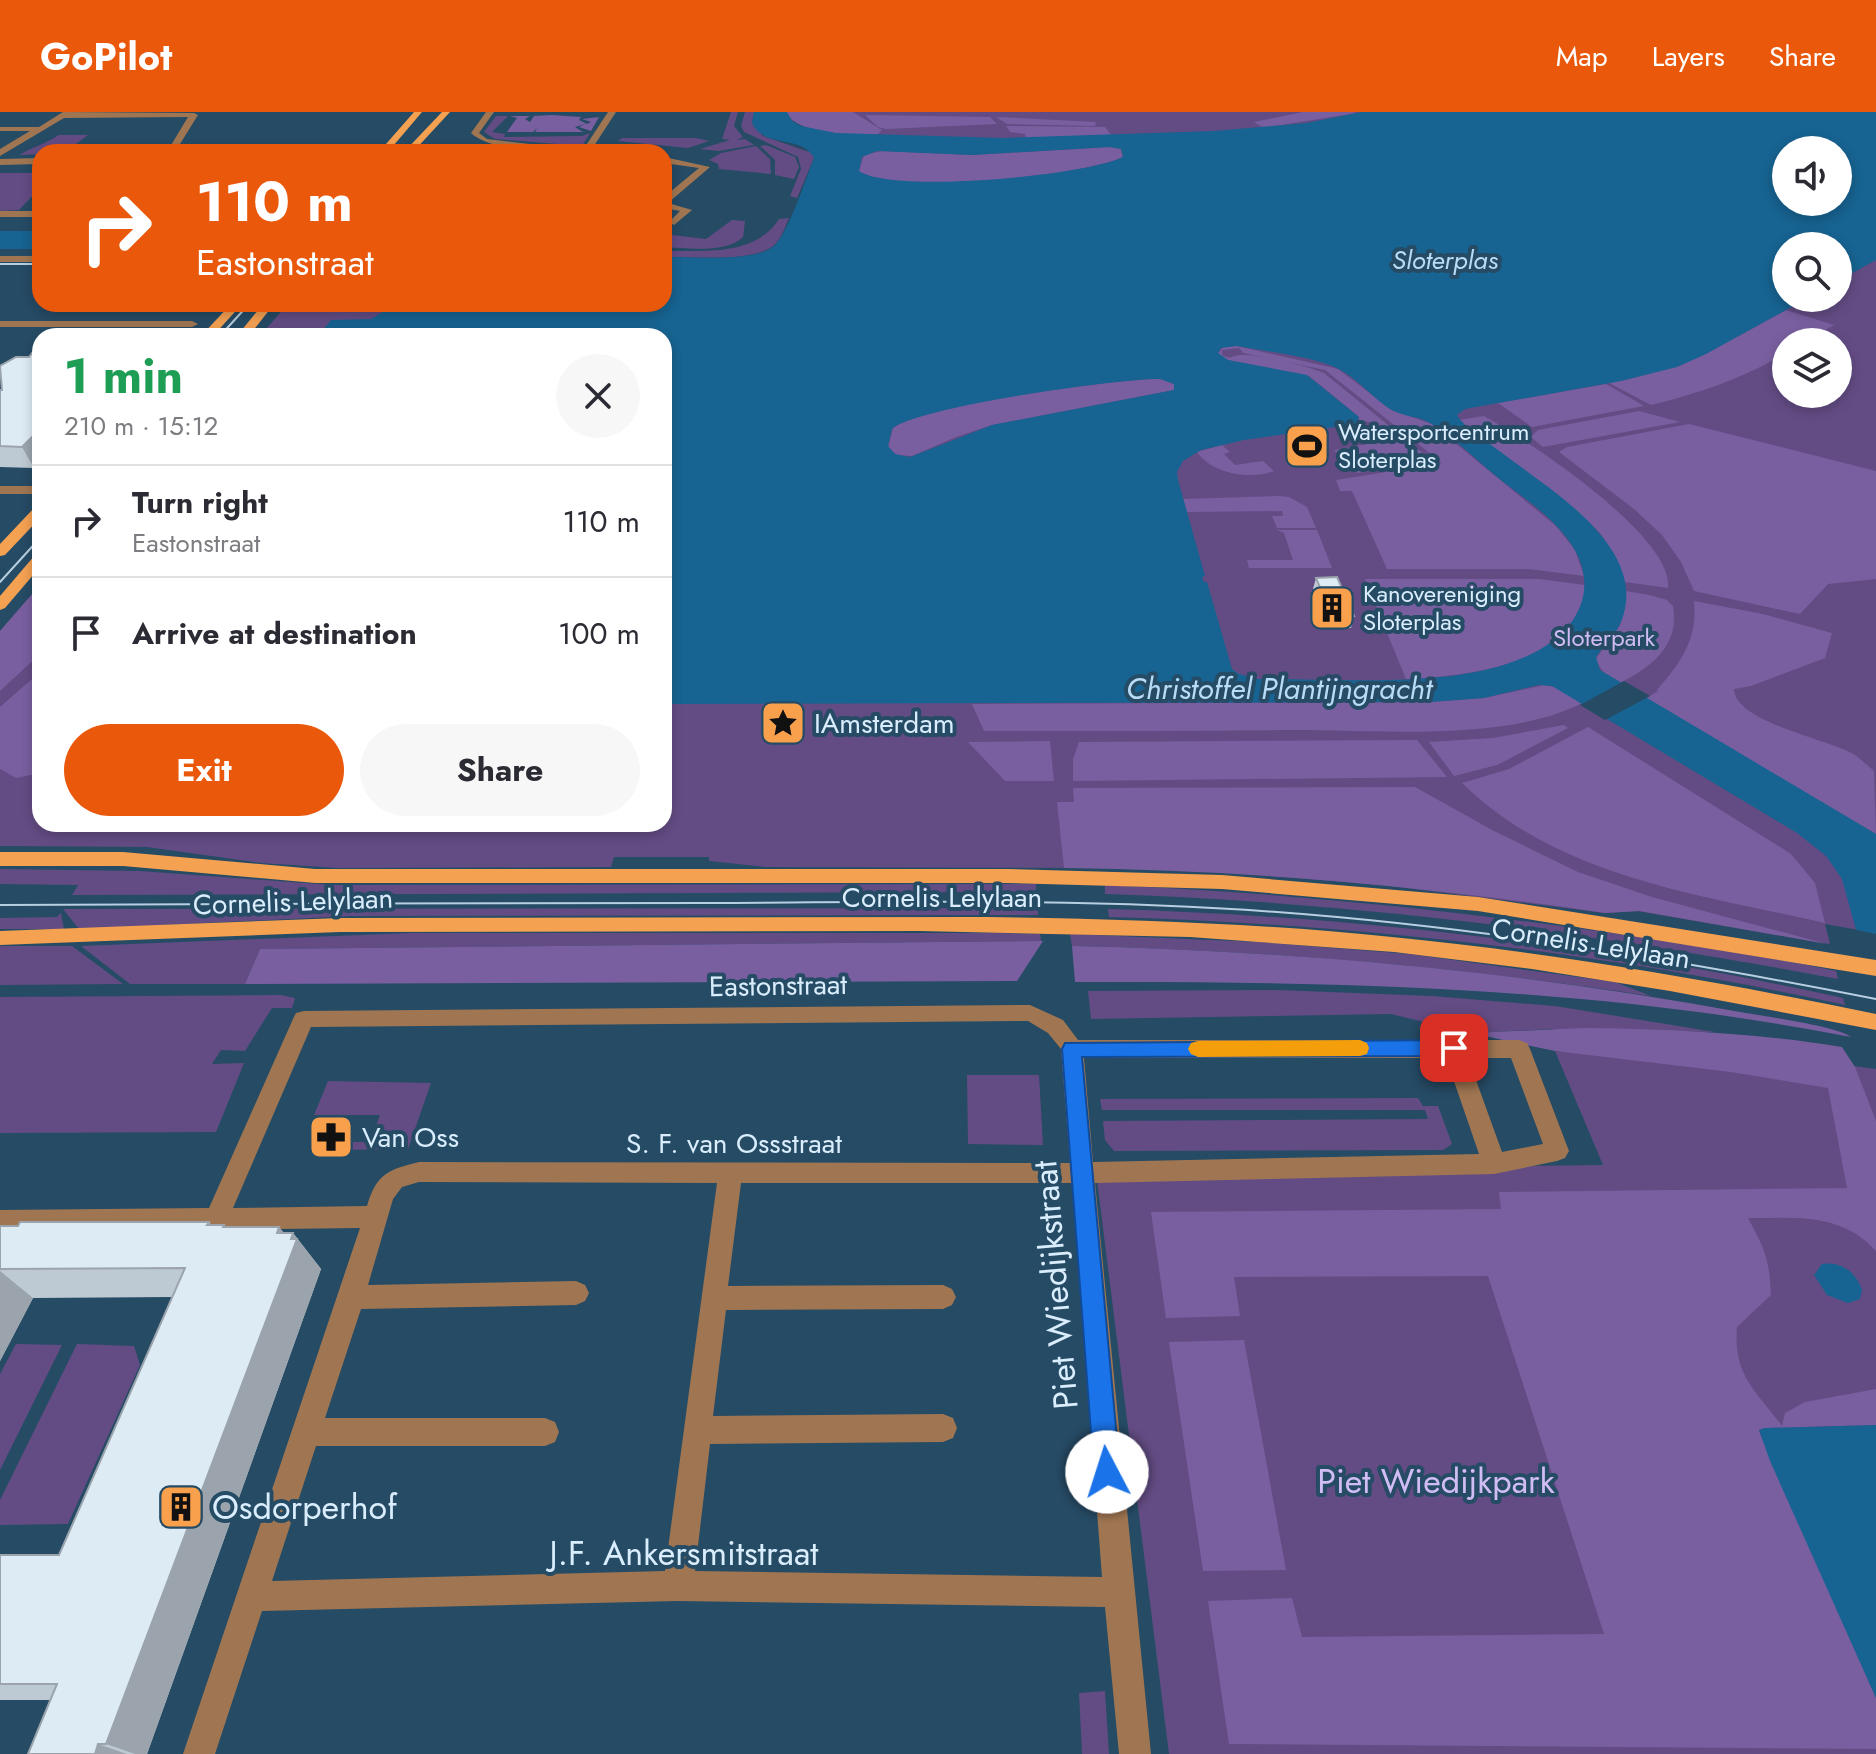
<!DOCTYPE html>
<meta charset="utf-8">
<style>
body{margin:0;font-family:Jost,sans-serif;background:#f7f7f7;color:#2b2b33;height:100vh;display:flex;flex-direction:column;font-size:30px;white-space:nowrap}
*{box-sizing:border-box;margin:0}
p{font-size:26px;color:#7c7c81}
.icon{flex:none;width:44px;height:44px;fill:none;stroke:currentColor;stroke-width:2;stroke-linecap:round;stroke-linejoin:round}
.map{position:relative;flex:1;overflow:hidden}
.sheet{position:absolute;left:32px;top:216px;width:640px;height:504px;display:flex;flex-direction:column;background:#fff;border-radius:24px;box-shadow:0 4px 12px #0003}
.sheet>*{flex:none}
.banner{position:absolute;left:32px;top:32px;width:640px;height:168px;border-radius:24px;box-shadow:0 4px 12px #0003;background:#ea580c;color:#fff;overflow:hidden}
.fabs{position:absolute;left:1772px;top:24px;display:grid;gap:16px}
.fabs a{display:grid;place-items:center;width:80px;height:80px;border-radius:50%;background:#fff;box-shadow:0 4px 12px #0003;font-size:40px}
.pin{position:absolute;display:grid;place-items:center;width:68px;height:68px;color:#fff;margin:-34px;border-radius:16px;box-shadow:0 4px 12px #0006}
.me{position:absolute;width:88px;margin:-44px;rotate:355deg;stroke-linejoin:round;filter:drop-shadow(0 0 6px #0008)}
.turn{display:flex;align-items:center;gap:28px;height:168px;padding:0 32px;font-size:36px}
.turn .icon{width:104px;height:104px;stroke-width:2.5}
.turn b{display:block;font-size:56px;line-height:68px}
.round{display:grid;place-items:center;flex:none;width:84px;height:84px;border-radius:42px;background:#f7f7f7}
.overview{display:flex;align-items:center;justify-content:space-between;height:136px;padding:0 32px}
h1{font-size:48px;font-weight:700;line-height:60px;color:#1e9e55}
.primary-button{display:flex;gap:16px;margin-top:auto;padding:16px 32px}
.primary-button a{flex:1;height:92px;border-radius:48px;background:#ea580c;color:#fff;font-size:32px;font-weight:700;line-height:92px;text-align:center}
.primary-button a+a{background:#f7f7f7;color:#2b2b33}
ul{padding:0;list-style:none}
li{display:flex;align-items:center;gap:24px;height:112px;padding:0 32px;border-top:2px solid #e1e1e2}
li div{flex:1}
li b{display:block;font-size:30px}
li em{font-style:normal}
header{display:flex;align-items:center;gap:48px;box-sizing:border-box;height:112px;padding:0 40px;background:#ea580c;color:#fff}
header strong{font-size:38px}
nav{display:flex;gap:44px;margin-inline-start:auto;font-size:28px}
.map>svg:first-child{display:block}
</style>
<header>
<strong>GoPilot</strong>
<nav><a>Map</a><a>Layers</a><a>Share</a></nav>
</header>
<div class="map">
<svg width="1876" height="1642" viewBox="0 0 1876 1642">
<rect width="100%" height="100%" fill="#264b65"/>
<g fill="#634c84" fill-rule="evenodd">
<path d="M731 0H738L734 14 743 25 737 28 745 27 754 33 719 39 700 37 730 28 722 27Z"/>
<path d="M745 0H754L752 11 763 24 812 41 814 46 797 86 790 84 801 57 798 45 744 20 741 14Z"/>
<path d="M772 0H1414L1159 62 833 82 835 27Z"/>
<path d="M496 4H508L492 20 505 22 504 25 582 24 590 21 582 34 495 27 484 20Z"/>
<path d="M59 23H88L73 34H105L96 40 19 43C33 35 45 32 59 23Z"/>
<path d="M622 26H696L709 29 688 36 618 29Z"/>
<path d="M766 33 795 45 799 55 794 67 775 63V48L760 34Z"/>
<path d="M756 34 770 47 771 62 719 57 718 52 709 48 721 41Z"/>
<path d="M0 61H40V76L19 98 0 99Z"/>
<path d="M789 106C785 115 781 128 773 134 752 151 691 144 664 145V139C703 138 755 145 779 107Z"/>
<path d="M732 108 745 109 743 125C725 142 687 136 664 135V130L672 123 706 127Z"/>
<path d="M1876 126V821L1825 812 1830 832 1637 799 1605 801 1382 773 1231 761 1114 756 766 755 709 749V745H614L611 755 338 756 261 751 147 735 0 734V519L40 473V712H664V315L1280 216 1786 186H1838V144ZM1786 230H1838V282H1786Z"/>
<path d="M288 192H468L359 224H260Z"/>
<path d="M0 757 140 759 331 773 1036 772V780L72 783 78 773 0 772Z"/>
<path d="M1105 773C1342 783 1574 811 1807 853L1836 859 1838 867C1596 821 1353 790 1105 782Z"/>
<path d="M1038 796V803L351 804 79 817 63 797Z"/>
<path d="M1108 797C1355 804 1602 833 1843 886L1845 893C1603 840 1356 812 1109 805Z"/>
<path d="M61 801 64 817H0V806L57 805Z"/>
<path d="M411 821H997L1040 822 1041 829 260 837 245 872H130L81 834Z"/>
<path d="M1070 822 1258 830 1409 842 1615 870 1651 884C1459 855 1266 838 1072 834Z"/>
<path d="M0 834H72L123 872 0 873Z"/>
<path d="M1277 878 1432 884 1555 894 1715 920 1582 918 1876 957V1642H1169L1096 1060 1603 1053 1555 939 1563 940 1553 917 1470 921 1391 902 1091 907 1088 879ZM1500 1080 1638 1104 1483 1098 1502 1097Z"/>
<path d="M281 883 295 886 292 896H272L245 939 221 938 212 952 244 951 216 1020 0 1021V885Z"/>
<path d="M967 963H1039L1043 1033 968 1032Z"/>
<path d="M328 969 431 971 408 1037 334 1038 336 1030H370L380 1003H314Z"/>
<path d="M1418 986 1423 994H1438L1452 1032 1443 1038 1114 1039 1105 1028 1103 1009 1428 1007 1425 998H1102L1100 987Z"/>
<path d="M16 1232 62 1233 0 1358V1262Z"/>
<path d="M77 1232 134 1234 140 1253 68 1412 0 1413V1388Z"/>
<path d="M1105 1579 1109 1642H1082L1079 1581Z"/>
</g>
<g fill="#795fa0">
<path d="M787 0H853L882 18 877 23C855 22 796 24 787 0Z"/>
<path d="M1303 0H1351L1357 1 1269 15H1262L1254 10Z"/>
<path d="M552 3 581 5 579 8 587 12 591 10 582 7 599 5 591 19 579 15 585 12 575 15 583 20H535L537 16 533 20H507L517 6 510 4H530L525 7 530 10 534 4Z"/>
<path d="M865 3 990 5 997 12 886 17 878 15Z"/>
<path d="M996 5 1096 10 1095 14 1007 12Z"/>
<path d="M1006 14 1105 15 1112 24 1026 26 1025 22 1010 20Z"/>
<path d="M1110 35 1121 37 1123 45C1083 64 893 83 859 59L864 43 882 39 972 43Z"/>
<path d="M1786 198 1834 213 1805 230H1786V241C1742 267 1699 281 1651 293L1609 271C1680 258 1725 232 1786 198Z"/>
<path d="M1237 234 1338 257 1392 298 1432 312 1556 414 1575 438 1584 464 1529 457H1387L1352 379H1340L1336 368 1442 351 1325 258 1243 241 1239 236 1222 238V243C1231 248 1231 244 1240 243 1257 242 1308 254 1324 261L1430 347 1427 350 1357 361 1334 338 1390 328 1369 310 1359 308V305L1309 264 1228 248 1218 242 1223 235Z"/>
<path d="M1161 267 1174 272V278L992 313 956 325 912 344 897 343 888 336 893 316C919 294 1120 266 1161 267Z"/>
<path d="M1606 272 1644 294 1532 315 1498 291Z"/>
<path d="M1639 299 1680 310 1543 335 1531 325 1538 318Z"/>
<path d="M1484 304C1527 328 1674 424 1668 476L1625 470 1601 422 1588 409 1459 308Z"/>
<path d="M1689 312 1876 359V467L1828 472 1800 502 1694 479 1681 450 1662 423 1634 397 1559 340 1567 335Z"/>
<path d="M1222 333 1230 340 1224 342 1235 353 1263 349 1274 359C1250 368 1212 362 1197 340Z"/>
<path d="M1278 384 1289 385 1307 395 1316 416H1277L1272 404H1283L1282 399 1186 400 1183 387Z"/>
<path d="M1277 418H1317L1332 456H1249L1247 448H1293L1284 421Z"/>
<path d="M1365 467H1539L1585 473C1580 553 1468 564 1406 567Z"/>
<path d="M40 473V499L37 506 40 510V542L0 579V519Z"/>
<path d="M1626 479 1649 483 1667 488 1673 494C1680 534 1651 555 1620 571L1605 562 1595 548 1620 513Z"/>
<path d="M1694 489 1763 502 1832 521 1825 546 1751 574 1734 577C1735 611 1830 627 1855 643 1862 648 1868 654 1874 659L1876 722 1645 587 1658 579 1657 578C1681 551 1698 526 1694 489Z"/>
<path d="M40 560V661L16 666 0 657V595Z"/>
<path d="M1545 573 1559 576 1584 590C1510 630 1379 618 1295 618 1192 619 1088 619 984 619L972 592 1430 590 1484 586Z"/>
<path d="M1564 613 1568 616 1497 653 1454 664 1429 630 1493 626Z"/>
<path d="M1588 615 1791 742 1815 771 1825 811C1701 783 1557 765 1462 671L1509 657Z"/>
<path d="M1417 628 1447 665 1073 669V647L1079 630Z"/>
<path d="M1050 629 1054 669H1005L968 630Z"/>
<path d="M1415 675 1492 718 1578 760 1652 785 1827 832 1640 799 1605 801C1426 774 1245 758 1064 756L1057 690H1074L1073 676Z"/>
<path d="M1043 829 1017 869 245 872 260 837Z"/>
<path d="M1072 834C1296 839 1519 859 1740 900 1762 904 1837 914 1851 925 1595 875 1335 869 1075 870Z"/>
<path d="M1584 916C1671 917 1755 921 1842 935L1855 955 1876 1009V1139C1841 1100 1796 1106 1748 1106 1765 1138 1769 1145 1771 1183L1737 1215C1733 1263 1755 1278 1782 1314L1785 1301 1805 1290 1876 1277V1313L1765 1316 1759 1319 1876 1586V1637L1229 1632 1208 1489 1292 1486 1302 1525 1604 1522 1488 1164 1234 1165 1240 1204 1166 1206 1151 1100 1501 1097 1499 1080 1847 1076 1828 976 1731 960 1555 939 1470 921Z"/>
<path d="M1244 1228 1286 1458 1203 1459 1169 1230Z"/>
</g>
<g fill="#176391" fill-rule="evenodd">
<path d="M754 0H787L792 9 801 14 836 21 1003 26 1214 19 1306 11 1362 0H1876V148L1838 169V134H1786V186H1808L1706 242 1677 255 1621 269 1465 297 1457 303C1465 317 1485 328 1498 338 1547 376 1651 435 1621 510 1615 524 1604 533 1596 545L1600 558 1876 722V891L1842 767 1826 744 1797 721 1552 574 1539 573 1484 586 1430 590 664 592V224H318L331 208 371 207 396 192H664V145C690 144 758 152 776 132 789 118 806 66 814 46 802 22 764 37 752 11ZM1110 35 1121 37 1123 45C1085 64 892 82 859 59L862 45 877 39 972 43ZM1786 38H1838V90H1786ZM1237 234C1268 240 1302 243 1332 254 1355 263 1370 284 1390 297 1403 305 1418 304 1430 311 1454 325 1475 347 1496 364 1518 382 1543 398 1561 419 1605 468 1583 519 1527 544 1453 578 1339 566 1258 567L1239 562 1232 557 1207 470H1204L1202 465 1205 464 1178 368 1177 360 1183 349 1201 338 1244 328 1350 313 1357 311 1359 305 1307 263 1228 248 1218 241 1221 236ZM1160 267 1174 272V278L992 313 910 345 895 342 888 334 892 317C915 295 1122 266 1160 267Z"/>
<rect x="0" y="119" width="40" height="18"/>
<path d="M1822 1152C1841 1149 1856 1160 1862 1178L1860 1187 1848 1191 1827 1183 1814 1163Z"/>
<path d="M1876 1313V1586L1770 1349 1759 1318 1764 1316Z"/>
</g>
<g fill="#264b65">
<path d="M1624 569 1650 584 1605 608 1580 593Z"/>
<path d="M1852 817 1876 822V895L1872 892Z"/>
</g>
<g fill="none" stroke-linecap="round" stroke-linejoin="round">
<g fill="#a07652" fill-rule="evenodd">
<path d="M63 0 194 1 198 3 175 40H167L188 5 64 6 0 44V37L30 19H0V15H39Z"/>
<path d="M486 0H494L479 21 487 27 583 38 608 0H616L590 40C560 40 492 41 471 21Z"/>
<path d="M664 45 710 55 668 91 692 98 674 113 669 110 680 99 664 96V85L699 56 664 51Z"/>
<path d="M40 46V52L0 53V47Z"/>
<rect x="0" y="99" width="40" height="6"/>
<rect x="0" y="144" width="40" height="6"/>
<path d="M0 209H192L198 212 192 215H0Z"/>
<rect x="0" y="374" width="40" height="8"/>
<path d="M1030 893 1063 908 1078 928H1519L1527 931 1530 937 1569 1039 1565 1046 1557 1049 1494 1062 1095 1071 1151 1642H1119L1105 1495 678 1489 262 1499 215 1642H183L360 1116 0 1120V1098L209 1096 293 907 296 901 304 899ZM1028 909 1048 921 1061 937 1070 1051 419 1050C388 1058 377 1061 367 1094L233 1096 311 915ZM1084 946H1446L1479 1042 1093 1050ZM1468 946H1511L1543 1032 1502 1040ZM419 1070 717 1071 665 1459 272 1469 316 1334H545L555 1330 559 1320 555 1310 545 1306H325L361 1197 576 1193 585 1189 589 1181 585 1173 576 1169 368 1173 393 1087 402 1075ZM741 1071H1072L1102 1465 695 1459 710 1332 943 1330 953 1326 957 1316 953 1306 943 1302 713 1304 726 1198 943 1197 952 1193 956 1185 952 1177 943 1173 728 1174Z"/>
</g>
<g fill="#f5a152" fill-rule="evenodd">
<path d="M414 0H422L388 40H379Z"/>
<path d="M442 0H450L413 40H404Z"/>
<path d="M231 192H242L213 224H201Z"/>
<path d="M263 192H274L249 224H237Z"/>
<path d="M40 394V406L5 443 0 444V432L35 395Z"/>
<path d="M40 442V455L5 496 0 498V484L35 443Z"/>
<path d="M0 740H123L315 757H1007L1222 763 1478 785 1876 848V864L1478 799 1222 777 1007 771H315L123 754H0Z"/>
<path d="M987 805C1123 807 1258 811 1392 825 1555 841 1716 869 1876 902V918L1670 879 1532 857 1394 840 1190 825 920 819 340 820 0 833V819L340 806Z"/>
</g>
<g stroke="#b8cfe1" stroke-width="2">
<path d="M0 152H40"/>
<path d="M220 224 249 192"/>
<path d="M0 470 40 426"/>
<path d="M0 793C237 791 473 792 710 791 899 790 1088 786 1277 800 1479 815 1678 848 1876 887"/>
</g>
</g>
<g fill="#becad3">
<path d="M29 245 34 356 0 355V278H2Z"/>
<path d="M1316 466 1354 504 1351 516H1329L1313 477Z"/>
<path d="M209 1110 211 1113H224L226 1115H279L284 1121H293L321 1157 147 1642H28L50 1588H0V1443H59L173 1185 33 1186 0 1249V1114Z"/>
</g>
<g fill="#9ba4ac">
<path d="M40 317V350L34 356 22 335Z"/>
<path d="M279 1115 295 1134 291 1127 293 1121 321 1157 147 1642H135L106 1632Z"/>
<path d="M0 1159 33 1186 0 1249Z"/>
<path d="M98 1632 127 1642H95Z"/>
</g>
<g fill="#ddebf5" stroke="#9ba4ac" stroke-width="2">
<path d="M32 241H40V317L22 335 0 334V278H2L0 254 16 245H29Z"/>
<path d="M1337 465 1354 504H1332L1316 466Z"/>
<path d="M20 1110H209L207 1113H224L223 1115H279L277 1121H293L291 1127H297L106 1632H98L95 1642H28L57 1572H0V1443H59L185 1156 0 1157V1114H18Z"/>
</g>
<path fill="#1a73e8" stroke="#114b97" stroke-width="2" d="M1454 928 1461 931 1464 936 1461 942 1454 944 1082 945 1120 1360 1116 1369 1107 1373 1098 1369 1094 1360 1062 937 1065 931Z"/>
<path fill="#f59e0b" d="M1360 928 1367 931 1369 936 1367 942 1360 944 1198 945 1191 942 1188 937 1191 931 1198 929Z"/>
<defs>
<g id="stadium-square" transform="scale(2.3)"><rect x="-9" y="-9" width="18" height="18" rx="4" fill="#f9a04c" stroke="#264b65"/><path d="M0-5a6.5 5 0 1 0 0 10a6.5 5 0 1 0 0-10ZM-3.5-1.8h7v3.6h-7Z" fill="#111"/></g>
<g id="building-square" transform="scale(2.3)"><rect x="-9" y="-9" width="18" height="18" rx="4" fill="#f9a04c" stroke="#264b65"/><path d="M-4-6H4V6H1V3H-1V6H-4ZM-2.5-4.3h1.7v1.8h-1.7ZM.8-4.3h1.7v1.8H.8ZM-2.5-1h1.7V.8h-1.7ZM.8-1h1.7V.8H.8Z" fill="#111"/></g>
<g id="sight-square" transform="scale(2.3)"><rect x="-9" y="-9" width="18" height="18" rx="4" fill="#f9a04c" stroke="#264b65"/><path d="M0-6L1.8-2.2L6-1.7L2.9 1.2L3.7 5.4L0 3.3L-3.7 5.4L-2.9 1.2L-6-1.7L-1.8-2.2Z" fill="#111"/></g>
<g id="pharmacy-square" transform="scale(2.3)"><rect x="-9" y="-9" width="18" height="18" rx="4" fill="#f9a04c" stroke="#264b65"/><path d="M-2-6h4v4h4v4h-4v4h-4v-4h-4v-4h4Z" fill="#111"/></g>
</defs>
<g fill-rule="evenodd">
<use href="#stadium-square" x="1307" y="334"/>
<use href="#building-square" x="1332" y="496"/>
<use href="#sight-square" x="783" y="611"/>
<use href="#pharmacy-square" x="331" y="1025"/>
<use href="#building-square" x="181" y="1395"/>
</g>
<g text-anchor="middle" stroke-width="8" stroke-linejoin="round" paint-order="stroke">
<g font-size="24" fill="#d9edfd" stroke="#264b65" text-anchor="start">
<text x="1338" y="328">Watersportcentrum<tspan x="1338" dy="28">Sloterplas</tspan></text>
<text x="1363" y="490">Kanovereniging<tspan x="1363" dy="28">Sloterplas</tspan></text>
</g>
<g font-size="24" fill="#d1bcf4" stroke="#264b65">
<text x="1604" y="534">Sloterpark</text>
</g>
<g font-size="26" font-style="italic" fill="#b8dbf6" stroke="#264b65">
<text x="1445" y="157">Sloterplas</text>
</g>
<g font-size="28" fill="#d9edfd" stroke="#264b65" text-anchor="start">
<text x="814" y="621">IAmsterdam</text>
<text x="362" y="1035">Van Oss</text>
</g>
<g font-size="28" fill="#d9edfd" stroke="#264b65">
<text x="942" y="795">Cornelis Lelylaan</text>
<text transform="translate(293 789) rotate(-2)" y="10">Cornelis Lelylaan</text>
<text transform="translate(1591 831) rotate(9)" y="10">Cornelis Lelylaan</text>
<text transform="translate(778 873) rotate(-1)" y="10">Eastonstraat</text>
<text x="734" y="1041">S. F. van Ossstraat</text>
</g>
<g font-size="30" font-style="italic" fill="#b8dbf6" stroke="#264b65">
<text x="1279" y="587">Christoffel Plantijngracht</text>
</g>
<g font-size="34" fill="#d9edfd" stroke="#264b65">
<text transform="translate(1055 1173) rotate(-95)" y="12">Piet Wiedijkstraat</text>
<text x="684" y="1453">J.F. Ankersmitstraat</text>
</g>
<g font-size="34" fill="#d1bcf4" stroke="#264b65">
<text x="1436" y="1381">Piet Wiedijkpark</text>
</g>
<g font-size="34" fill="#d9edfd" stroke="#264b65" text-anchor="start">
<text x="212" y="1407">Osdorperhof</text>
</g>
</g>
</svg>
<div class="fabs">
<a><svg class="icon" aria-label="sound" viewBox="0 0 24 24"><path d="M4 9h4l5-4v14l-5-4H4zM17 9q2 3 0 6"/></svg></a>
<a><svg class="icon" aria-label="search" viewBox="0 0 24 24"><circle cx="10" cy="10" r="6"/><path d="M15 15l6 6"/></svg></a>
<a><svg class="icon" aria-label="layers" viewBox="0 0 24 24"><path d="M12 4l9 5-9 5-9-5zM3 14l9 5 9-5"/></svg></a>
</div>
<div class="pin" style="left:1454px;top:936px;background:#d93025"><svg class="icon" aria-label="arrive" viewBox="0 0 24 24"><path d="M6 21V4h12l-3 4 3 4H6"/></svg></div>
<svg class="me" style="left:1107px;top:1360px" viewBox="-20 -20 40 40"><circle r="19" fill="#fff"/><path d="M0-13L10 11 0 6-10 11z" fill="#1a73e8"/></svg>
<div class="banner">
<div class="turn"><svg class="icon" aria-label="right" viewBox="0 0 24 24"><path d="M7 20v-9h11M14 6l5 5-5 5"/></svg><div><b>110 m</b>Eastonstraat</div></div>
</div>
<section class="sheet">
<div class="overview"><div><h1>1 min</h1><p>210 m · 15:12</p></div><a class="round"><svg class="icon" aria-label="close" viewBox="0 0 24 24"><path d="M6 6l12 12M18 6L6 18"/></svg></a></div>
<ul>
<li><svg class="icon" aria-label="right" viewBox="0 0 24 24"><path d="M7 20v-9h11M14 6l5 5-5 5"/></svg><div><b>Turn right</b><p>Eastonstraat</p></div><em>110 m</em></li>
<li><svg class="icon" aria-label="arrive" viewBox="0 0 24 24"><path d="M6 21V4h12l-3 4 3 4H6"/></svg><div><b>Arrive at destination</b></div><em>100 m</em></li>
</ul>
<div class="primary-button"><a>Exit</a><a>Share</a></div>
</section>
</div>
